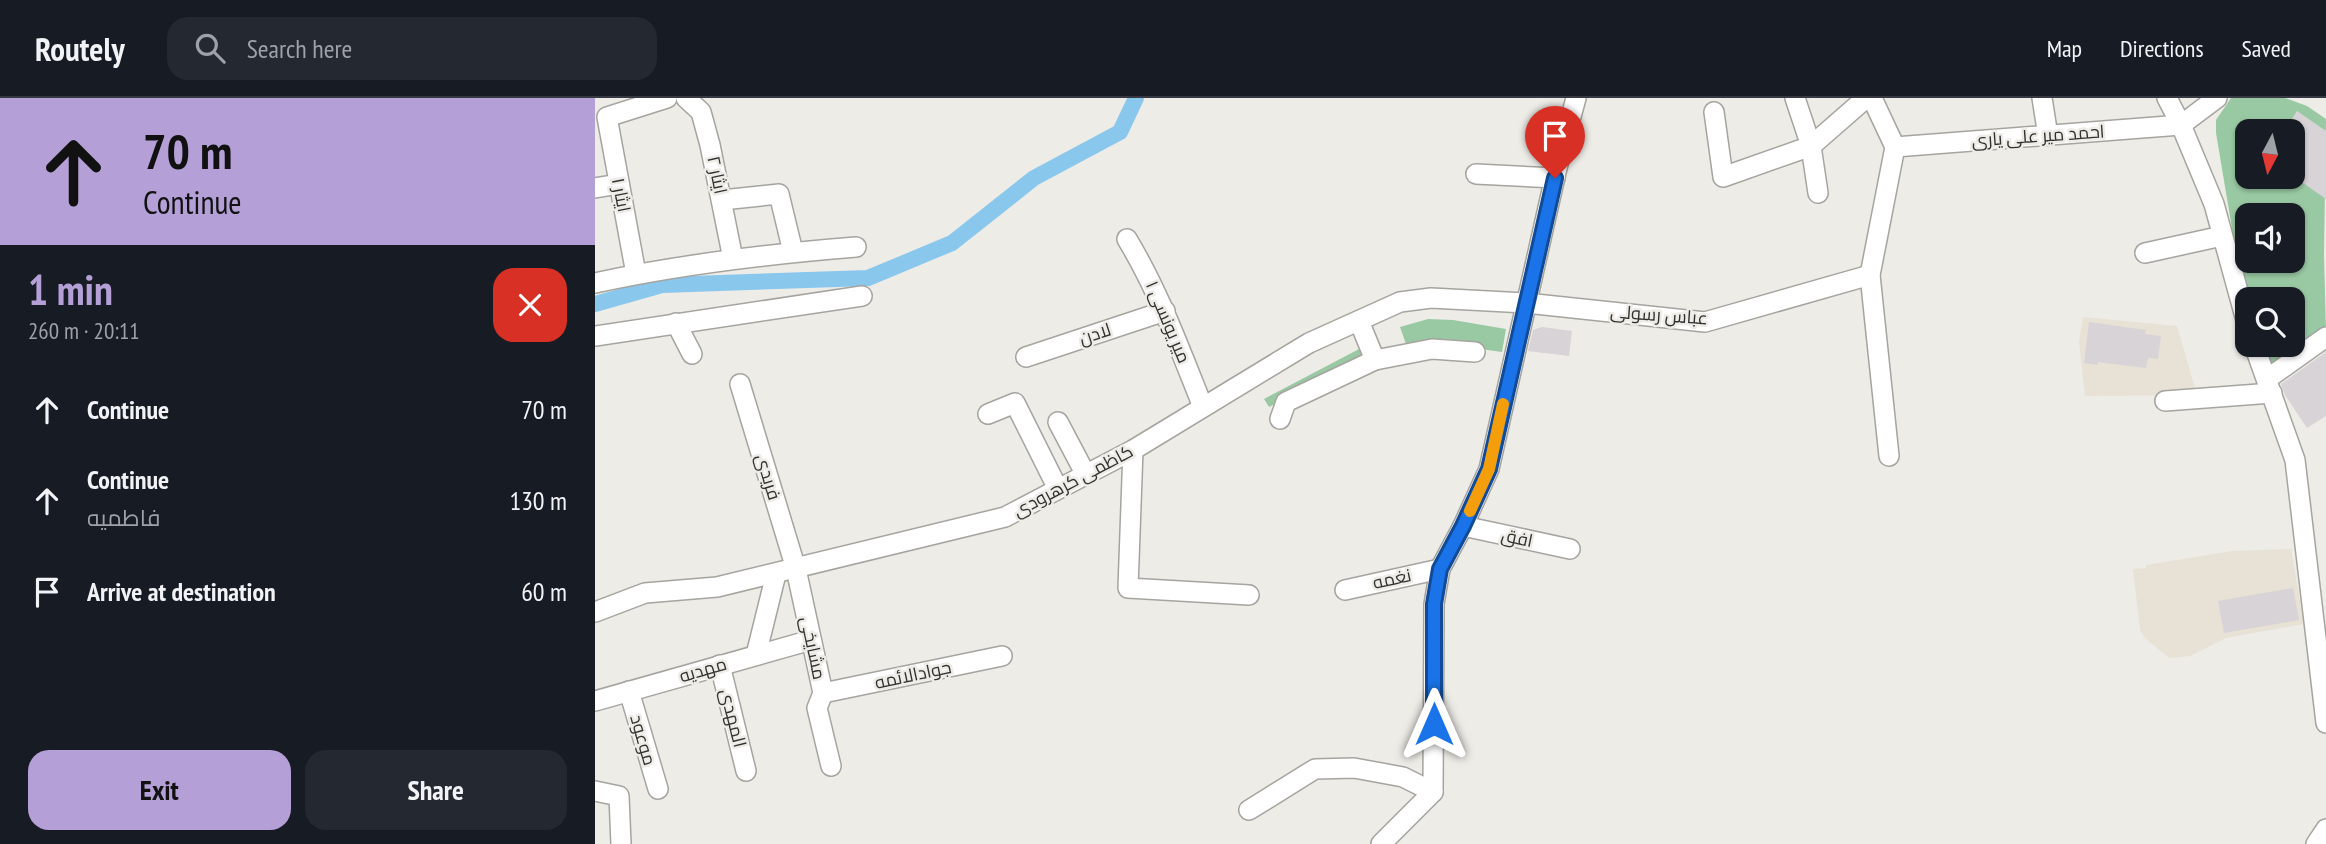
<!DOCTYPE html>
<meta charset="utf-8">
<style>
body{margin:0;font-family:"PT Sans Narrow",Cairo,sans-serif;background:#242831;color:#f1f3f6;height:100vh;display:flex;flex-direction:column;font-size:26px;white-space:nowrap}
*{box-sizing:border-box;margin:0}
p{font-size:23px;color:#9ea1a6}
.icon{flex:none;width:38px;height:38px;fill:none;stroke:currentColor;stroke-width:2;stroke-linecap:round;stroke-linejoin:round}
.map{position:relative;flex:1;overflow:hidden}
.details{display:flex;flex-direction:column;background:#171b24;width:595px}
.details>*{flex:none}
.hud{background:#b4a0d7;color:#111;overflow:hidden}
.needle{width:46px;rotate:187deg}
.tools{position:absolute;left:1640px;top:21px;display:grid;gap:14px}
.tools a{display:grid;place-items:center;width:70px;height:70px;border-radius:14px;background:#171b24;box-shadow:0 2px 5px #0004;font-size:35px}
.pin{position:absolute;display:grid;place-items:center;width:60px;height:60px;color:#fff;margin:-72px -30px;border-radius:50% 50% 50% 0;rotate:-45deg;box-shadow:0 0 7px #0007}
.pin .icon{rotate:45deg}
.me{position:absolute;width:77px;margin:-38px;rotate:0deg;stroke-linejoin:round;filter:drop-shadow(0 0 5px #0008)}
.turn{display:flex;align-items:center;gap:24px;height:147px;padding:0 28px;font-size:32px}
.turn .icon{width:91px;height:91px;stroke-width:2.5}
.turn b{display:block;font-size:49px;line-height:60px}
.round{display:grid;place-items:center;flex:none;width:74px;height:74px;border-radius:21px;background:#242831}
.headline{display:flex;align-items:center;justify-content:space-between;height:119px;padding:0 28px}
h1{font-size:42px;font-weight:700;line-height:52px;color:#b4a0d7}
.primary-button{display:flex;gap:14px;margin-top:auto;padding:14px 28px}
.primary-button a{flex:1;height:80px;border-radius:21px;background:#b4a0d7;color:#111;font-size:28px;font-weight:700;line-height:80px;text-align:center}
.primary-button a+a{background:#242831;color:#f1f3f6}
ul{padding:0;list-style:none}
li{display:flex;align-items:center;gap:21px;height:91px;padding:0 28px}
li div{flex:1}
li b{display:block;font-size:26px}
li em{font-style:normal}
header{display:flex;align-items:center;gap:42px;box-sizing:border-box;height:98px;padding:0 35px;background:#171b24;border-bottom:2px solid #363941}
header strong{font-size:33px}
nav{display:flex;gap:38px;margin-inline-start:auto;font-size:24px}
.search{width:490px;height:63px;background:#242831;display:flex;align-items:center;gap:18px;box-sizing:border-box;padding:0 24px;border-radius:21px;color:#9ea1a6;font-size:26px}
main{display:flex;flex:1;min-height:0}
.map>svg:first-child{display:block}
</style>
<header>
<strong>Routely</strong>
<div class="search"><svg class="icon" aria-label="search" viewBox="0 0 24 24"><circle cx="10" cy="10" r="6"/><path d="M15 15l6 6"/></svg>Search here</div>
<nav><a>Map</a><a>Directions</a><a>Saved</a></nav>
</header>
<main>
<section class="details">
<div class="hud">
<div class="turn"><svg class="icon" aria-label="ahead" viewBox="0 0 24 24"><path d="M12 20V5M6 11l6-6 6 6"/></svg><div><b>70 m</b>Continue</div></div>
</div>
<div class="headline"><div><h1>1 min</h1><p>260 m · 20:11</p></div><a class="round" style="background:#d93025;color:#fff"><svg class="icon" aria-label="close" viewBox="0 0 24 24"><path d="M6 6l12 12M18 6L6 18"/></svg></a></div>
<ul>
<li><svg class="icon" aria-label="ahead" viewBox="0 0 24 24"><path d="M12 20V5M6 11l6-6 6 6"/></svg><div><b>Continue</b></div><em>70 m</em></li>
<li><svg class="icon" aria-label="ahead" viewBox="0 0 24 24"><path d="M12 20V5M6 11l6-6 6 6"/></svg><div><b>Continue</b><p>فاطمیه</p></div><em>130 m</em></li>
<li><svg class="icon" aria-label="arrive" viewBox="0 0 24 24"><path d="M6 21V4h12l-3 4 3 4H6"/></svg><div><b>Arrive at destination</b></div><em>60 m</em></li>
</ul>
<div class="primary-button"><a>Exit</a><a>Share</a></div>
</section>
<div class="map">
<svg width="1731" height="746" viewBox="0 0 1731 746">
<rect width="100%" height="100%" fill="#eeece7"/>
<g fill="#e7e2d5">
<path d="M1488 219 1582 228 1602 297 1490 298 1484 244Z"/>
<path d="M1696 451 1709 526 1631 540 1595 558 1574 560 1550 540 1545 532 1538 471 1551 470V467L1637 453Z"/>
</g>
<g fill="#99c9a3" fill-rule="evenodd">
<path d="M1636 0H1690L1712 8 1731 21 1729 157 1731 232 1677 273 1668 247H1698V201H1652L1646 184 1621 35V22ZM1652 33H1698V79H1652ZM1652 117H1698V163H1652Z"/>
<path d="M833 221 858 222 911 231 907 254 841 245 812 249 805 229Z"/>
<path d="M766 250 772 260 674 309 669 301Z"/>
</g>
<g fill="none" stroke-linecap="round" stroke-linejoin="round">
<path stroke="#89c7ed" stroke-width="16" d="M0 206 67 187 273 180 357 145 439 80 525 34 541 0"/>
</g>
<g fill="#d8d3d6">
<path d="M1702 13 1731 33V101L1698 78V33H1689Z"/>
<path d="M1494 224 1551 232 1550 236 1566 238 1563 261 1553 260 1551 270 1503 264 1502 267 1489 265Z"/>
<path d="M947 229 977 233 974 258 933 253 938 232Z"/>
<path d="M1731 254V318L1712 330 1690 297 1686 286Z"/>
<path d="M1698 490 1704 522 1629 535 1623 503Z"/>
</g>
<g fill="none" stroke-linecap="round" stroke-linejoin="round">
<g stroke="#a6a49f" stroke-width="22">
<g id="minor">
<path d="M91 0 106 14 115 47 138 161"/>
<path d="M1200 0 1216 48 1223 95"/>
<path d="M1277 0 1300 49 1275 177 1294 358"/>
<path d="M1447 0 1453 38"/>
<path d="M1572 0 1586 27 1619 106 1652 226"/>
<path d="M1119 14 1128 79 1216 48 1271 0"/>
<path d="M1300 49 1586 27 1622 0"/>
<path d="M881 76 960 80"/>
<path d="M0 90 24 86"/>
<path d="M127 102 184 96 198 154"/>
<path d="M532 141C564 194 585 252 608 309"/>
<path d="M1550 155 1627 138"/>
<path d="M41 176 12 19 72 0"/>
<path d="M0 185C86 166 174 156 261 149"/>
<path d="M764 223 780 262"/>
<path d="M81 225 97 256"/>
<path d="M0 238 267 198"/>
<path d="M1659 247 1700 362 1731 625"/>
<path d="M431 259 570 213"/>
<path d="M1672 281 1731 239"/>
<path d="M145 286 201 471 228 595 222 610 236 668"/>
<path d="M1570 303 1677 295"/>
<path d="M393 316 420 305 463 391"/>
<path d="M685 321 691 304 780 262 837 251 880 254"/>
<path d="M463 324 491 377"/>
<path d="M538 352 533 490 654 497"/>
<path d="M868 428 975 451"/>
<path d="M750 492 845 471"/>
<path d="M0 514 50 495 122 489 410 419 538 352 714 245 805 204 836 200 931 205 1110 224 1275 177"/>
<path d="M161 557 181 476"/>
<path d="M125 567 151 673"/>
<path d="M34 593 63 691"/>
<path d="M228 595 407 558"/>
<path d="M0 603 216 542"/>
<path d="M0 693 24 698 26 746"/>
<path d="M654 712 720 671 759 670 808 679 838 694"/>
<path d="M786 746 838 694 839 506 845 471 868 428 894 371 962 70 981 0"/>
<path d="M1721 746 1731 731"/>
</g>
</g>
<use href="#minor" stroke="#fff" stroke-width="19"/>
</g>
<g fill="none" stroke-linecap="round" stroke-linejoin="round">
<g stroke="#114b97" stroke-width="18">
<path id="route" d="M839 626V506L845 471 868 428 894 371 960 80"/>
</g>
<use href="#route" stroke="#1a73e8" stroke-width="12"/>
<path stroke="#f59e0b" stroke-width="12" d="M875 413 894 371 908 306"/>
</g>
<g text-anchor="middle" stroke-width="5" stroke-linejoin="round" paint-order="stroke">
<g font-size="18" fill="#32312f" stroke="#eeece7">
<text transform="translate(1443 38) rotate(-4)" y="6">احمد میر علی یاری</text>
<text transform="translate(122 77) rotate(78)" y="6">ایثار ۲</text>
<text transform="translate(26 97) rotate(79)" y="6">ایثار ۱</text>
<text transform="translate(1064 217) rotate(4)" y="6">عباس رسولی</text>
<text transform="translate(573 224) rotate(67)" y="6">میر یونسی ۱</text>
<text transform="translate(500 236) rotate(-18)" y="6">لادن</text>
<text transform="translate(173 379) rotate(73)" y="6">فریدی</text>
<text transform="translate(478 383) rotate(-28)" y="6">کاظمی کرهرودی</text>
<text transform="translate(922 440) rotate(12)" y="6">افق</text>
<text transform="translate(797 481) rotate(-12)" y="6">نغمه</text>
<text transform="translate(218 550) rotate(78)" y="6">مشایخی</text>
<text transform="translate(108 572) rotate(-16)" y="6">مهدیه</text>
<text transform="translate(318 577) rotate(-12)" y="6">جوادالائمه</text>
<text transform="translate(138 620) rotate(76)" y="6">المهدی</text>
<text transform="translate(48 642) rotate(74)" y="6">موعود</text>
</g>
</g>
</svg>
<div class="tools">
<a><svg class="needle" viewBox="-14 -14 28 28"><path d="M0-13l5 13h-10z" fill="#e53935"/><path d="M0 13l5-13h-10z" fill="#9ea1a6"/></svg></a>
<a><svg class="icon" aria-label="sound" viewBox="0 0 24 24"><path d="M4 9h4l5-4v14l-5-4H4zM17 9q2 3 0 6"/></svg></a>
<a><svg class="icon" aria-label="search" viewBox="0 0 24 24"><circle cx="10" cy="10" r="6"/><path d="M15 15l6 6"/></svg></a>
</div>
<div class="pin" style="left:960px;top:80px;background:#d93025"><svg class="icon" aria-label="arrive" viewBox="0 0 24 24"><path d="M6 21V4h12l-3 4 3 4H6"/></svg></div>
<svg class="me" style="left:839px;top:626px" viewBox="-20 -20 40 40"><path d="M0-17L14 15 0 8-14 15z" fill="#1a73e8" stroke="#fff" stroke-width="4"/></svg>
</div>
</main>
